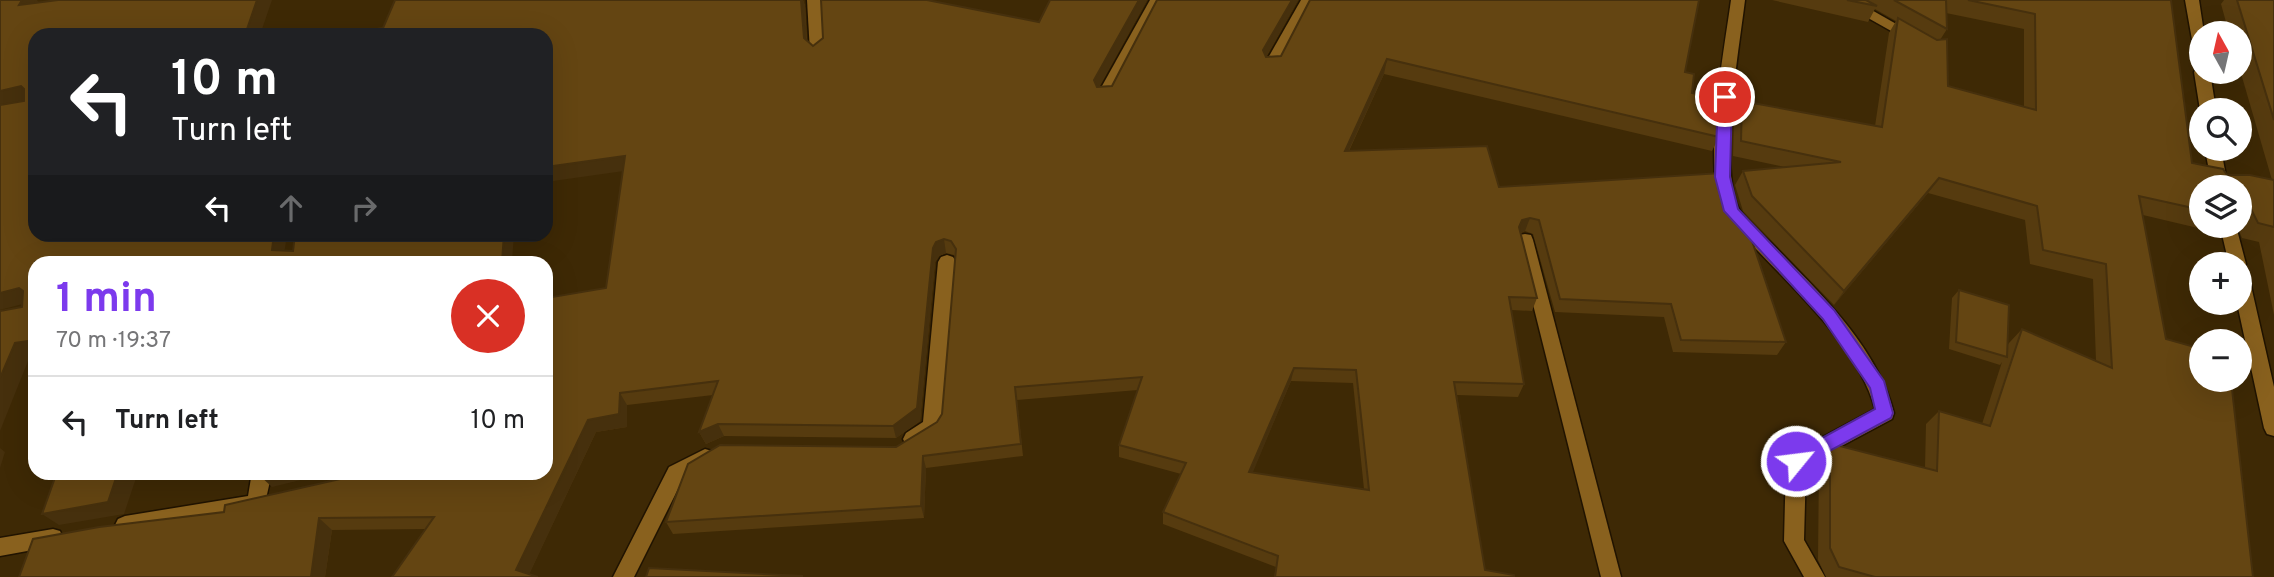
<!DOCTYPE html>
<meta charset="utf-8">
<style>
body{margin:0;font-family:Overpass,sans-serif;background:#f2f2f2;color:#202124;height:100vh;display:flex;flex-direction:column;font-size:26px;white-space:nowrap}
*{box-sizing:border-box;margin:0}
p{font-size:23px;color:#757577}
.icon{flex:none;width:38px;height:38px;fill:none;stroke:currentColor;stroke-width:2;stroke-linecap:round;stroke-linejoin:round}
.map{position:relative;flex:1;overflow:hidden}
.details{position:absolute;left:28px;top:256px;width:525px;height:224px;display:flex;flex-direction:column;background:#fff;border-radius:21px;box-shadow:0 7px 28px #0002}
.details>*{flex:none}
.banner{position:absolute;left:28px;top:28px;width:525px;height:214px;border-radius:21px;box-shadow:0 7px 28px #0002;background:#202124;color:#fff;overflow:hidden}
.needle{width:46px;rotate:352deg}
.tools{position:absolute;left:2189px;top:21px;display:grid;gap:14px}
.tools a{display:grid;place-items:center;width:63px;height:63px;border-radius:50%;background:#fff;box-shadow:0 7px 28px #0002;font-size:35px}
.pin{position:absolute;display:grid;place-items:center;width:60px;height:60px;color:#fff;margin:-30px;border:4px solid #fff;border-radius:50%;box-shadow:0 2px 7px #0007}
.me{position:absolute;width:77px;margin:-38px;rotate:61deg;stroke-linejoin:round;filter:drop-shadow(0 0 5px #0008)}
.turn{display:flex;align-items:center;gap:24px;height:147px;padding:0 28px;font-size:32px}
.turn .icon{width:91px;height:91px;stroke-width:2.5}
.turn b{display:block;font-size:49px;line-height:60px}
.lanes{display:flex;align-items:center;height:66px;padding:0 28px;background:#0003;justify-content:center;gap:35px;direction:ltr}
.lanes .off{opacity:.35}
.round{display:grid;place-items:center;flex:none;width:74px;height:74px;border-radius:37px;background:#f2f2f2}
.overview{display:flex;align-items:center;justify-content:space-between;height:119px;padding:0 28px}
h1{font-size:42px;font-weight:700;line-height:52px;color:#7c3aed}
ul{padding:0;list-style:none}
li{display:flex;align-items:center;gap:21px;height:91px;padding:0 28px;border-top:2px solid #e0e0e0}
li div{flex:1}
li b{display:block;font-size:26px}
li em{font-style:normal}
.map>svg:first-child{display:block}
</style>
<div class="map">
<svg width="2274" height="577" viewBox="0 0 2274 577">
<rect width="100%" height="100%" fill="#3e2905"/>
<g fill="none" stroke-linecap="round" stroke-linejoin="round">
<g stroke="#201301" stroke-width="3">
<g id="minor">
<path d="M807 0H821L824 52 817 57 810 52Z"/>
<path d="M1150 0H1164L1110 99H1100L1097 95Z"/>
<path d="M1301 0H1315L1277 69H1267L1264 65Z"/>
<path d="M1731 0H1745C1739 50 1719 163 1738 207 1744 220 1768 239 1778 250 1824 297 1877 348 1894 413L1892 419 1806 465 1804 540 1825 577H1804L1784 541 1786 461 1789 455 1875 409C1860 351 1800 295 1759 252 1748 240 1730 226 1723 212 1702 166 1724 52 1731 0Z"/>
<path d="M1836 0H1854L1921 38 1914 43 1909 41Z"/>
<path d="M2185 0H2199L2204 33H2202V72H2210L2216 110 2202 112 2200 110 2194 72 2197 68Z"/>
<path d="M2205 149H2221L2228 187H2212Z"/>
<path d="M2220 226H2236L2246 264 2243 269 2240 270V264H2229Z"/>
<path d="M1525 234 1531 235 1533 240 1621 577H1601L1517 240 1519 235Z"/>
<path d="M947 255 953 257 956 262 942 426 939 432 913 447 906 445 903 439 906 433 923 422 938 262 941 257Z"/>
<path d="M2240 270 2246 272 2249 277 2274 387V436L2267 434 2264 428 2237 303H2240Z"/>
<path d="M705 449 712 451 715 457 712 463 683 479 634 577H613L669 467Z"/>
<path d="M252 472H272L264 508 125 534 118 531 115 525 118 519 125 516 248 496Z"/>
<path d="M53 529 60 531 63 538 60 545 0 556V538Z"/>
</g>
</g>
<use href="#minor" fill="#89611e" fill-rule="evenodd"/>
</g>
<g fill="#563b0f" fill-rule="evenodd">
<path d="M395 0H803L805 6 807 41 813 46 1039 22 1147 0 1099 87 1112 86 1157 0H1298L1266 57 1281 56 1310 0 1685 72 1692 93 1719 137 1712 151 1384 74 1349 151 1499 187 1728 200 1786 342 1777 355 1673 352 1664 317 1555 312 1533 234 1525 231 1521 233 1537 298 1532 311 1511 310 1524 384 1518 397 1457 395 1485 570 1514 577H1274L1276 567 1163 524V512L1181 474 1119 457V445L1138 390 1017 400 1023 456 926 468 924 518 673 534 666 522 896 447 937 422 942 414 956 257 954 255 946 253 939 256 935 262 920 421 896 438 724 436 706 444 699 432 713 395 627 405V427L596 432 529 574 392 577 426 529 332 530 325 577H19L224 512 546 472 606 288 623 171 383 28ZM1291 381 1353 383 1364 489 1252 473Z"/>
<path d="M1772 0H2171L2192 163 2227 175 2272 180 2240 70V33H2229L2221 4 2224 0H2274V315L2259 242 2242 238 2237 226H2240V187H2202V226H2226L2219 233 2143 215 2166 339 2253 577H1826L1818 560 1819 461 1830 448 1925 468 1926 424 1939 411 1982 424 2002 362 2000 365 1949 349 1952 298 1959 290 2007 346 2009 343 2022 329 2096 361 2093 279 2030 264 2025 220 1928 193 1834 305 1743 211 1735 185 1743 171 1785 167 1733 156 1734 116 1742 101 1875 126 1889 33 1896 21 1875 9 1868 22ZM1946 13 2024 29V107L1948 86 1940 40 1947 29Z"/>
</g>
<g fill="#46300d">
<path d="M22 0H37L40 4 19 5Z"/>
<path d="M257 0H272L260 35H245Z"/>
<path d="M801 0H803L805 6 807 52 804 38Z"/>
<path d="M1139 0H1147L1095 94 1094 80Z"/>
<path d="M1292 0H1298L1262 64 1263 50Z"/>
<path d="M1387 59 1384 74 1342 165 1345 151Z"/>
<path d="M21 86 35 100 0 108V91Z"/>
<path d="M625 156 631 170 546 182V167Z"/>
<path d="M1939 178 1928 193 1834 305 1844 291Z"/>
<path d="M1530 218 1525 231 1517 234 1522 220Z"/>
<path d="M274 234H287L283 262 272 250Z"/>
<path d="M504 234H514L512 262H502Z"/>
<path d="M944 239 946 253 939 256 935 262 920 421 896 438 893 426 933 248 936 242Z"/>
<path d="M19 288 34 301 0 310V293Z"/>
<path d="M35 340V355L30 356 0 431V378L15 343Z"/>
<path d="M1294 368 1291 381 1248 484 1249 472Z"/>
<path d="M620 393 627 405V427L596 432 528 577 516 570 588 420Z"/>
<path d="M718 424 724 436 706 444 699 432Z"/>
<path d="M0 448 5 452 0 468Z"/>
<path d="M923 456 926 468 924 518 921 506Z"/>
<path d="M118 472H138L124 514 59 525 42 514Z"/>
<path d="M268 472H333L272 487 259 475Z"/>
<path d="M319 518 332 530 325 577H311Z"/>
</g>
<g fill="#644512" stroke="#46300d" stroke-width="2" fill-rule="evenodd">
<path d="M0 0H22L19 5 58 0H257L245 35H35V234H274L272 250 293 251 295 234H504L502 262H35V340L15 343 0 378V311L22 307 23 291 19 288 0 293V105L24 101V89L21 86 0 91Z"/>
<path d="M395 0H801L804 38 813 46 823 38 821 0H927L1039 22 1050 0H1139L1094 80 1097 87 1112 86 1157 0H1292L1263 50 1266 57 1281 56 1310 0H1699L1685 72 1694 74 1692 93 1721 99 1719 137 1387 59 1345 151 1487 146 1499 187 1721 173 1728 200 1745 220 1786 342 1681 340 1671 304 1560 299 1539 220 1530 218 1522 220 1519 227 1537 298 1509 297 1524 384 1454 382 1485 570 1514 575V577H1275L1278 556 1163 512 1186 463 1119 445 1142 377 1015 387 1021 444 923 456 921 506 666 522 688 464 720 445 896 447 937 422 942 414 956 249 951 241 944 239 936 242 933 248 917 408 893 426 718 424 699 432 718 381 620 393 619 414 588 420 516 570 538 577H392L434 517 319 518 311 577H19L33 539 99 527 224 512 225 505 371 472H546V298L606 288 625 156 546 167V35H355L356 32 383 28ZM1294 368 1356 370 1369 490 1249 472Z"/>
<path d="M1847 0H1866L1877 6Z"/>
<path d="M1894 0H1946L1947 29Z"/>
<path d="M1968 0H2171L2192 163 2223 169 2227 175H2250L2274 180V227L2258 223 2251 209H2240V187H2202V210L2139 196 2166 339 2202 349V380H2231L2253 577H1875L1839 567 1830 548V448L1836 445 1937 471 1939 411 1990 426 2022 329 2112 368 2106 264 2043 250 2037 206 1939 178 1844 291 1752 196 1743 171 1841 162 1741 141 1742 101 1882 127 1898 18 1937 40 1947 39 1948 86 2036 110 2035 14Z"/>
<path d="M2237 0H2274V120Z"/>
<path d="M1959 290 2009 305 2007 357 1956 342Z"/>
<path d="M57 472H118L108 502 42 514Z"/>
<path d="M649 568 802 576V577H646Z"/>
</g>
<path fill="#7c3aed" stroke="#51269a" stroke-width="2" d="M1725 93 1732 97 1730 177 1738 209 1834 310 1884 381 1893 413 1891 418 1796 469 1789 467 1787 461 1789 456 1875 409 1870 388 1823 319 1724 211 1715 177 1718 97Z"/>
</svg>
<div class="tools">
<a><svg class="needle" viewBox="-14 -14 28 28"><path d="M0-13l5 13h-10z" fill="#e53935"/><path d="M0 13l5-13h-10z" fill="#757577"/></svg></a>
<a><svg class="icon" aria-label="search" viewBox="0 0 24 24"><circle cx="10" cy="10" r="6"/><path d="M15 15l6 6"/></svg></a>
<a><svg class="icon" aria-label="layers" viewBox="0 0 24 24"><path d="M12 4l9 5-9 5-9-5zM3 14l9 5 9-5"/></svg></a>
<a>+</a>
<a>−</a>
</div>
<div class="pin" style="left:1725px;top:97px;background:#d93025"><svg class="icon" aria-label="arrive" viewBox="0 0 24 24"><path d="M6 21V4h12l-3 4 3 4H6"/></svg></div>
<svg class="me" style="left:1796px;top:461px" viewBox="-20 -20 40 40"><circle r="17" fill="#7c3aed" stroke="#fff" stroke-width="3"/><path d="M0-11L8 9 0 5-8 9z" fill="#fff"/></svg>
<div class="banner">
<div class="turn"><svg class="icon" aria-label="left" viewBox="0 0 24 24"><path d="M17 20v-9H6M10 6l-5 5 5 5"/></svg><div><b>10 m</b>Turn left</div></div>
<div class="lanes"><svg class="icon" aria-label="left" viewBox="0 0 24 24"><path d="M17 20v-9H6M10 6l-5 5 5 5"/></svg><svg class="icon off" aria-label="ahead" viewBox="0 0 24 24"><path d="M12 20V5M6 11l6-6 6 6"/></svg><svg class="icon off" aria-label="right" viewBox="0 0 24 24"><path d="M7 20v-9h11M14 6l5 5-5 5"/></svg></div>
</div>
<section class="details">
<div class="overview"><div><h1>1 min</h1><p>70 m · 19:37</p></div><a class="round" style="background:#d93025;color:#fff"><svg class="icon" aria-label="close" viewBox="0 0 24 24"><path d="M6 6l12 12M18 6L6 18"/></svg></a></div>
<ul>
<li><svg class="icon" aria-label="left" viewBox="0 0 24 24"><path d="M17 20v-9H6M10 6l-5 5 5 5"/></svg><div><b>Turn left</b></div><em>10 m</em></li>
</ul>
</section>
</div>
